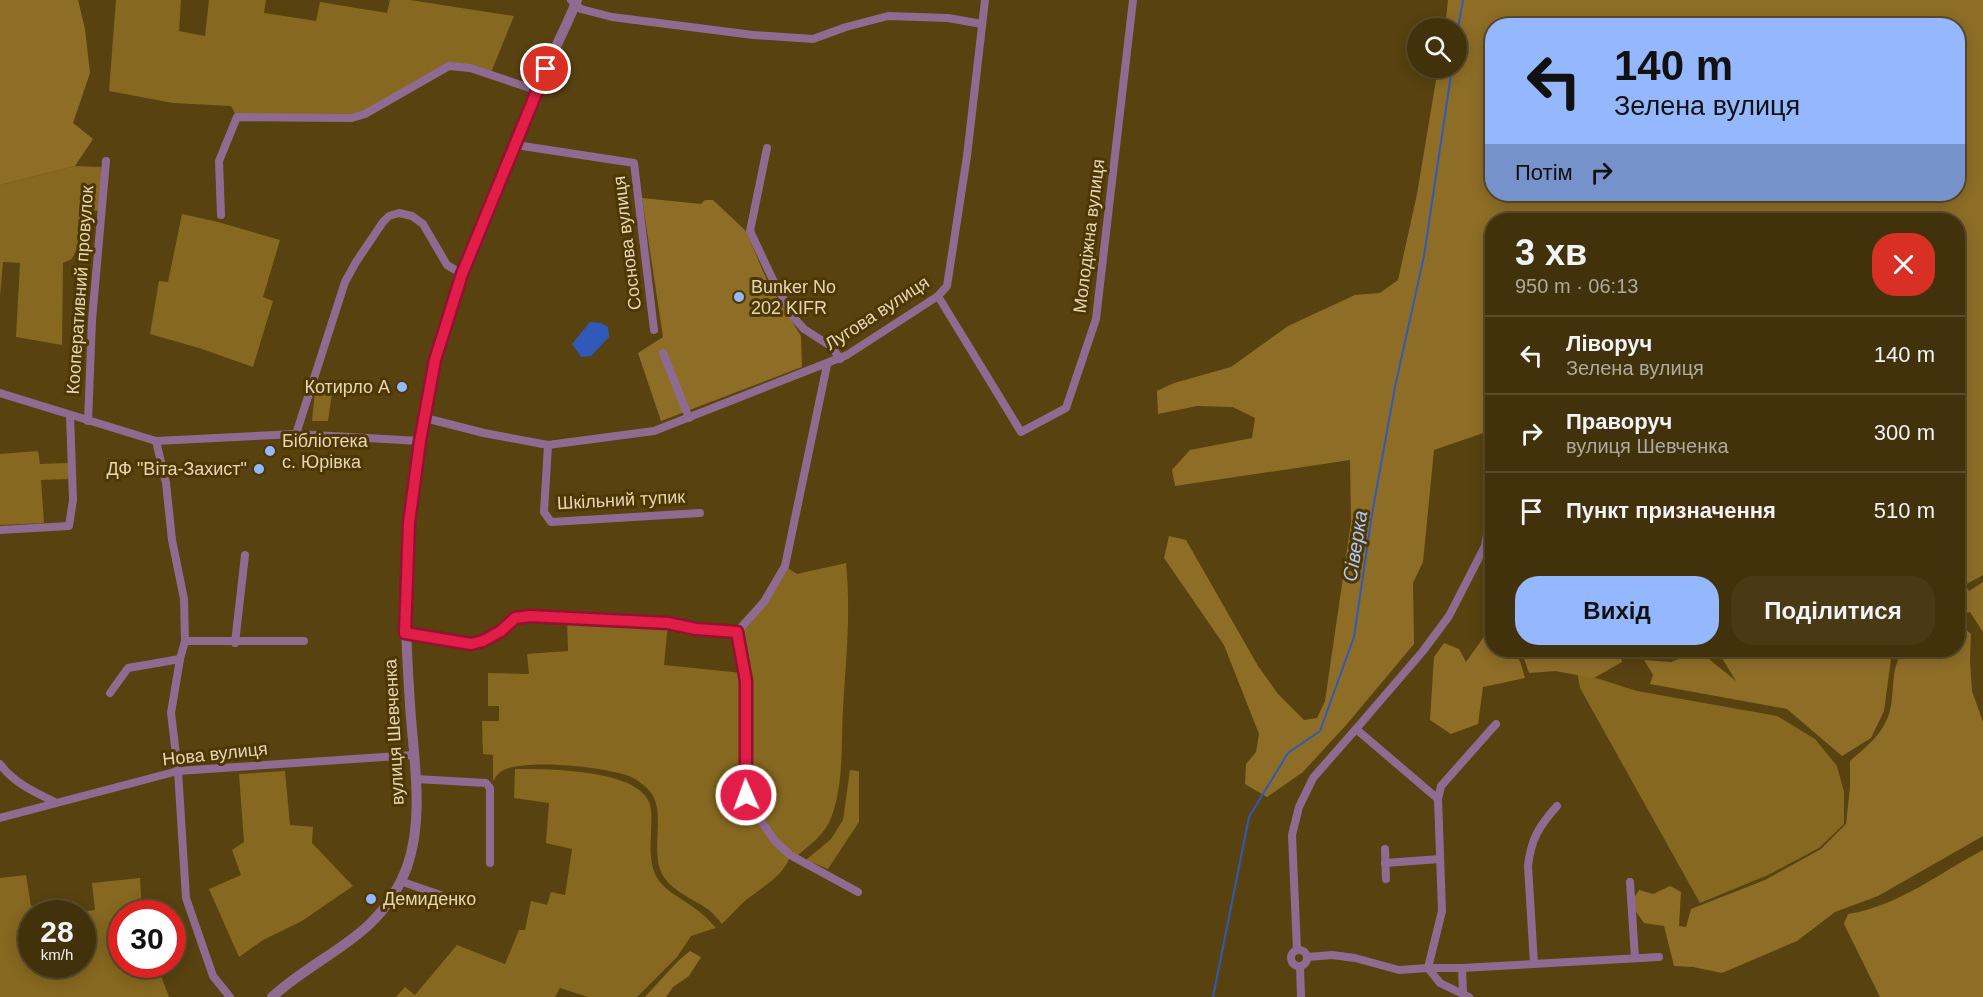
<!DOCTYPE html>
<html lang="uk">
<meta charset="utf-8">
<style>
body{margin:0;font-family:Arial,sans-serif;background:#493a15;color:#f1f3f6;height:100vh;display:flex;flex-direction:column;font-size:22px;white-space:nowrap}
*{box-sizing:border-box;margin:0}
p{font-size:20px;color:#aeaa9d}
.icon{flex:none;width:33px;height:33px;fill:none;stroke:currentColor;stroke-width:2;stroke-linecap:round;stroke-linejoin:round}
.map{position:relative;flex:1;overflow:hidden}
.panel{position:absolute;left:1485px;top:213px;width:480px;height:444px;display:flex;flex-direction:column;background:#42320c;border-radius:24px;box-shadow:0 3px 15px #0003,0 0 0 2px #5a4d2d}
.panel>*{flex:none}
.top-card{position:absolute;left:1485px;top:18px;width:480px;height:183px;border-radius:24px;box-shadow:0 3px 15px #0003,0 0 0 2px #5a4d2d;background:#94b7fd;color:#111;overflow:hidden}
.controls{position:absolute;left:1407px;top:18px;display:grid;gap:12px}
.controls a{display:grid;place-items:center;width:60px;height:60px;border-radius:50%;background:#42320c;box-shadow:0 3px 15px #0003,0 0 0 2px #5a4d2d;font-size:30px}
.speed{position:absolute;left:18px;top:900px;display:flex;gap:12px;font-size:30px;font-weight:700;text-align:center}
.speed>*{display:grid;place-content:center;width:78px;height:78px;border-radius:50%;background:#42320c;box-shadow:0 3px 15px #0003,0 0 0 2px #5a4d2d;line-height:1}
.speed small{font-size:15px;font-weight:400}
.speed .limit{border:9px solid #d22;background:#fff;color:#111}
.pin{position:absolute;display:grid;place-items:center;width:51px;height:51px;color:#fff;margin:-26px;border:3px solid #fff;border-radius:50%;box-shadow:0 2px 6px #0007}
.me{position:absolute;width:66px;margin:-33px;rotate:358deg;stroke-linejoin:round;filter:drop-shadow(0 0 4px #0008)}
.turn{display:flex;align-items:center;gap:21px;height:126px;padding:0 30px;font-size:27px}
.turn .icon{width:78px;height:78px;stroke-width:2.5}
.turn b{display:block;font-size:42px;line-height:51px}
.then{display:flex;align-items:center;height:57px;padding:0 30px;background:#0003;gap:12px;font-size:22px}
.round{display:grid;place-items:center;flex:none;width:63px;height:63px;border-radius:24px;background:#493a15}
.summary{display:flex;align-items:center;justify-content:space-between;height:102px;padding:0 30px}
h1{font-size:36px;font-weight:800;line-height:45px}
.cta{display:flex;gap:12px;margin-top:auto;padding:12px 30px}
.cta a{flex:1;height:69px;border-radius:24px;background:#94b7fd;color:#111;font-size:24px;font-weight:800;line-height:69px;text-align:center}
.cta a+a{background:#493a15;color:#f1f3f6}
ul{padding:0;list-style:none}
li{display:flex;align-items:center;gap:18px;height:78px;padding:0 30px;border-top:2px solid #5a4d2d}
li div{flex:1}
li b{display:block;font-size:22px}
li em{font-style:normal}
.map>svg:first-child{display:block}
</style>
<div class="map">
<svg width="1983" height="997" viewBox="0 0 1983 997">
<rect width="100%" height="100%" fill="#584210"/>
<g fill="#876820">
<path d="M116 0H181L179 31 205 36 209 0H266L264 13 316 21 320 2 387 13 390 0H410L514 16 490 75 449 66 365 114 237 117 231 106 173 103 109 91Z"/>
<path d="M75 166 101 167 102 176 98 211 92 210 91 235H83L72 259 63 263 62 345 16 337 20 263 3 262 0 296V185Z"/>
<path d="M182 214 218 222 280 240 263 297 273 301 253 367 199 348 150 334 159 281 168 282Z"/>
<path d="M315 392 332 393 328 421H312Z"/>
<path d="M38 451 40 464 68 463V479L41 480 44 523 0 525V454Z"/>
<path d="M846 563C851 612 846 660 843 709 841 744 844 785 831 818 825 834 811 844 798 855L806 860 831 839 843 820 850 770 859 771V822L828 869 814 863 810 868 790 856C784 876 762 887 746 900 738 907 730 916 722 924 718 919 714 914 709 910 694 899 671 891 662 874 650 849 666 812 651 793 648 788 639 781 633 778 612 767 522 758 502 771 498 773 495 778 493 781V755L483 754 482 721H499V706H488V673L529 674 527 654 568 651 567 618 668 623 664 665 742 673 737 632 785 566 797 574Z"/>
<path d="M1577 672 1637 691 1777 716 1815 739 1837 766 1844 792V824L1819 848 1768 875 1700 903 1580 688Z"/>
<path d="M515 769C544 769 649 768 651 810 653 831 646 858 657 878 665 891 681 898 693 907 702 913 709 920 716 928L691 936 677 957 637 997H588L560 988 555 997H396L405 987 415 995 457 945 505 964 519 930H525L531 901 547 905 551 892 565 895 572 849 546 843 549 803 514 798Z"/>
<path d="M285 771 290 825 313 827 312 843 353 886 302 921 263 940 239 957 209 889 241 875 232 850 244 842 239 774Z"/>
<path d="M26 875 31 906 52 903 53 913 32 914V964H82V914L70 913 95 910 92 883 140 878 142 913 122 914V964L157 965 169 997H0V878Z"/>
</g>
<g fill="#8e6e27" fill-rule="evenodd">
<path d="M0 0H78L85 29 90 73 73 123 93 139 75 166 0 185Z"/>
<path d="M1448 0H1983V575L1965 585 1969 591 1983 582V632L1970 612 1958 615V220H1492V430L1434 450 1423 562 1413 583 1414 644 1347 724 1303 772 1267 797 1245 784 1246 764 1256 752 1259 734 1224 645 1164 558 1169 536 1186 540 1258 666 1278 694 1304 720 1317 718 1325 701 1351 522 1350 460 1175 486 1172 470 1190 450 1252 438 1255 418 1233 407 1197 406 1158 414 1157 391 1174 383 1231 367 1288 326 1355 295 1380 293 1398 280 1417 194 1438 68H1456V28H1445ZM1492 26H1958V194H1492Z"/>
<path d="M642 198 701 204 705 200H713L746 231 768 283 801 336 802 367 661 421 638 353 663 337Z"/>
<path d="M1958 623 1971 634 1970 660 1972 691 1983 722V836L1878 896 1835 912 1797 941 1722 973 1693 967 1674 966 1664 926 1644 923 1636 912 1634 898 1639 890 1653 894 1670 886 1681 892 1679 926 1686 927 1691 909 1765 880 1821 849 1846 824 1850 787V761C1866 747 1882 735 1889 714 1896 692 1889 668 1904 650H1958Z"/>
<path d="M1492 629V650H1509L1520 661 1525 678 1483 687 1478 724 1451 734 1430 720 1434 657 1444 643 1459 649 1466 662 1488 631Z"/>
<path d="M1552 650H1614L1620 653 1622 662 1594 678 1555 671 1529 673 1523 656Z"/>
<path d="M1717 650H1898L1891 659 1884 711 1871 738 1842 756 1787 709 1650 684 1653 675 1644 660 1671 662 1699 651 1736 681Z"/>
<path d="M1983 850V997H1880L1844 924 1848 914C1899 906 1939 873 1983 850Z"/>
<path d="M690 951 701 957 689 976 673 987 666 997H645L678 961Z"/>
</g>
<path fill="#3059ba" d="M590 322 601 323 608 327 609 337 591 356 581 357 572 344Z"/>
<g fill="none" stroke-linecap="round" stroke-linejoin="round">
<g stroke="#3059ba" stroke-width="2">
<path d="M1456 40 1463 0"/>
<path d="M1213 997 1249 817 1288 753 1320 731 1354 637 1372 514 1395 387 1424 256 1452 68"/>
</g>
<g stroke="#8f6b92" stroke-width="8">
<path d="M571 0 581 9 612 17 753 35 813 39 846 27 888 16 948 18 982 24"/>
<path d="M516 145 634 163 654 330"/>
<path d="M767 148 750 231 773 280 794 318 804 329 832 347 840 359"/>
<path d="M221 215 219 161 237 117 352 118 365 114 449 66 470 68 536 90"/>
<path d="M938 296 1021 432 1066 408 1096 319 1133 0"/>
<path d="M663 353 689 418"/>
<path d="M827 365 785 566 764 602 737 632C748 682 745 732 745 783L746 795 752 808 775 841 790 855 858 892"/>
<path d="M0 393 156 441 296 434 420 441"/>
<path d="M425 418 484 433 548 445 654 431 847 355 938 296 947 286 967 156 985 0"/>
<path d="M88 421 92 320 106 161"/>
<path d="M296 434 345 282 356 262 383 222 389 216 399 213 412 216 423 224 447 265 462 274"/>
<path d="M156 441 166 483 172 540 184 599 185 641"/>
<path d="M548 445 544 512 551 522 700 513"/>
<path d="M0 530 69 526 73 500 70 415"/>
<path d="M405 633 471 643 483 641 501 631 515 618 530 616 668 623 696 629 737 632"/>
<path d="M235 643 245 555"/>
<path d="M110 693 128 668 180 659"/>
<path d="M1356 729 1423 651 1449 616 1485 546 1492 505"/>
<path d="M0 764C14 783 34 792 55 802"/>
<path d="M416 779 486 783 490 788V863"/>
<path d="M1438 799 1441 786 1496 724"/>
<path d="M0 818 178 771 413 755"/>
<path d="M1385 849 1386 879"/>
<path d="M1385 863 1440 859"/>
<path d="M400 881 452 899"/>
<path d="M1630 882 1635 958"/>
<circle cx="1299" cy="958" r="8"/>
<path d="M1297 950 1292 835 1299 807 1313 778 1356 729 1438 799 1442 911 1428 968H1462L1659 957"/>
<path d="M1308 957 1332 955 1355 958 1399 970 1428 968 1440 983 1469 997"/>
<path d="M1534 964 1528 866C1531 839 1539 826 1557 806"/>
<path d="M1300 966 1301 997"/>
<path d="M1462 968 1463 994"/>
<path d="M230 997 213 976 186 898 178 771 171 713 180 659 185 641H304"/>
</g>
<path stroke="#8f6b92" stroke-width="10" d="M272 997C324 950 380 939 407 867 425 816 413 756 410 704 406 643 403 584 409 523 412 487 419 451 425 415 428 397 430 379 434 361 447 310 468 260 488 212 505 171 520 130 537 90 549 59 565 30 577 0"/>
</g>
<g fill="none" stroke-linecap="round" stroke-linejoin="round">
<g stroke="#92132f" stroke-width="15">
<path id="route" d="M546 69 462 274 435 360 420 441 409 523 405 633 471 644 483 641 501 631 515 618 530 616 668 623 696 629 737 632 746 681V795"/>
</g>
<use href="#route" stroke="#e11d48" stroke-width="10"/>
</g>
<g fill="#94b7fd" stroke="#4d3802" stroke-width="2">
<circle cx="739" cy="297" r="6"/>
<circle cx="402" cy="387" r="6"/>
<circle cx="270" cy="451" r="6"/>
<circle cx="259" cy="469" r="6"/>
<circle cx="371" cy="899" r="6"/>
</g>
<g text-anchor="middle" stroke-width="6" stroke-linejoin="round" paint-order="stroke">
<g font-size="18" fill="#e6d6b7" stroke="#4d3802">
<text transform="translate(1089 236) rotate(-83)" y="6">Молодіжна вулиця</text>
<text transform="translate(627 243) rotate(-97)" y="6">Соснова вулиця</text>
<text transform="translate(80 290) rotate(-86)" y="6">Кооперативний провулок</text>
<text transform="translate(877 313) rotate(-33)" y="6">Лугова вулиця</text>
<text transform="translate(621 500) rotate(-3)" y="6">Шкільний тупик</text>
<text transform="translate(394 732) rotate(-93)" y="6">вулиця Шевченка</text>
<text transform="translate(215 754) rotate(-6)" y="6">Нова вулиця</text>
</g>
<g font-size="18" fill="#e6d6b7" stroke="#4d3802" text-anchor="start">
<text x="751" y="293">Bunker No<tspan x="751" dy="21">202 KIFR</tspan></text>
<text x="390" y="393" text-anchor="end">Котирло А</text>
<text x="282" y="447">Бібліотека<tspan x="282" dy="21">с. Юрівка</tspan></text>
<text x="247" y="475" text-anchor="end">ДФ "Віта-Захист"</text>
<text x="383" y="905">Демиденко</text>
</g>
<g font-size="20" font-style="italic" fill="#aec7fa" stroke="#4d3802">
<text transform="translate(1355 546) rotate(-81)" y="7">Сіверка</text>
</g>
</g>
</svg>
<div class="controls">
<a><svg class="icon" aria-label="search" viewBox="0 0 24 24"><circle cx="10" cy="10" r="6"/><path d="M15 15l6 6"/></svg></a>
</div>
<div class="speed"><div>28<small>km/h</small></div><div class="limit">30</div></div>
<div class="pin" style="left:546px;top:69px;background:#d93025"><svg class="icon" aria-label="arrive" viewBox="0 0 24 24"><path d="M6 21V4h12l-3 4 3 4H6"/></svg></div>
<svg class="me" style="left:746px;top:795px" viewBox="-20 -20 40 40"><circle r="17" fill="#e11d48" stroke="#fff" stroke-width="3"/><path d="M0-11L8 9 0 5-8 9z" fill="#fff"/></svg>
<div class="top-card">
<div class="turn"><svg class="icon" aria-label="left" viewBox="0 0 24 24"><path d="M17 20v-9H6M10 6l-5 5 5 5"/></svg><div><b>140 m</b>Зелена вулиця</div></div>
<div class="then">Потім<svg class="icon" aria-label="right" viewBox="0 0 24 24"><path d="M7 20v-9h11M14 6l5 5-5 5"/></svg></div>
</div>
<section class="panel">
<div class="summary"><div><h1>3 хв</h1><p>950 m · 06:13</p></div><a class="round" style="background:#d93025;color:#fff"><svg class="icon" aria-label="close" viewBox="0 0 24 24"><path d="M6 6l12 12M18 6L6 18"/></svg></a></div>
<ul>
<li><svg class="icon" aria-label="left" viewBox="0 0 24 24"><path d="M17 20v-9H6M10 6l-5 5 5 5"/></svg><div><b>Ліворуч</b><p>Зелена вулиця</p></div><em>140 m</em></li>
<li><svg class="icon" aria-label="right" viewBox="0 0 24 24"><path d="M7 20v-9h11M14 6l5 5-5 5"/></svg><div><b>Праворуч</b><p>вулиця Шевченка</p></div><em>300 m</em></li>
<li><svg class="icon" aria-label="arrive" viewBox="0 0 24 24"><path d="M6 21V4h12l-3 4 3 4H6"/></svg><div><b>Пункт призначення</b></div><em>510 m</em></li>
</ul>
<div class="cta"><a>Вихід</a><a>Поділитися</a></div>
</section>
</div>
